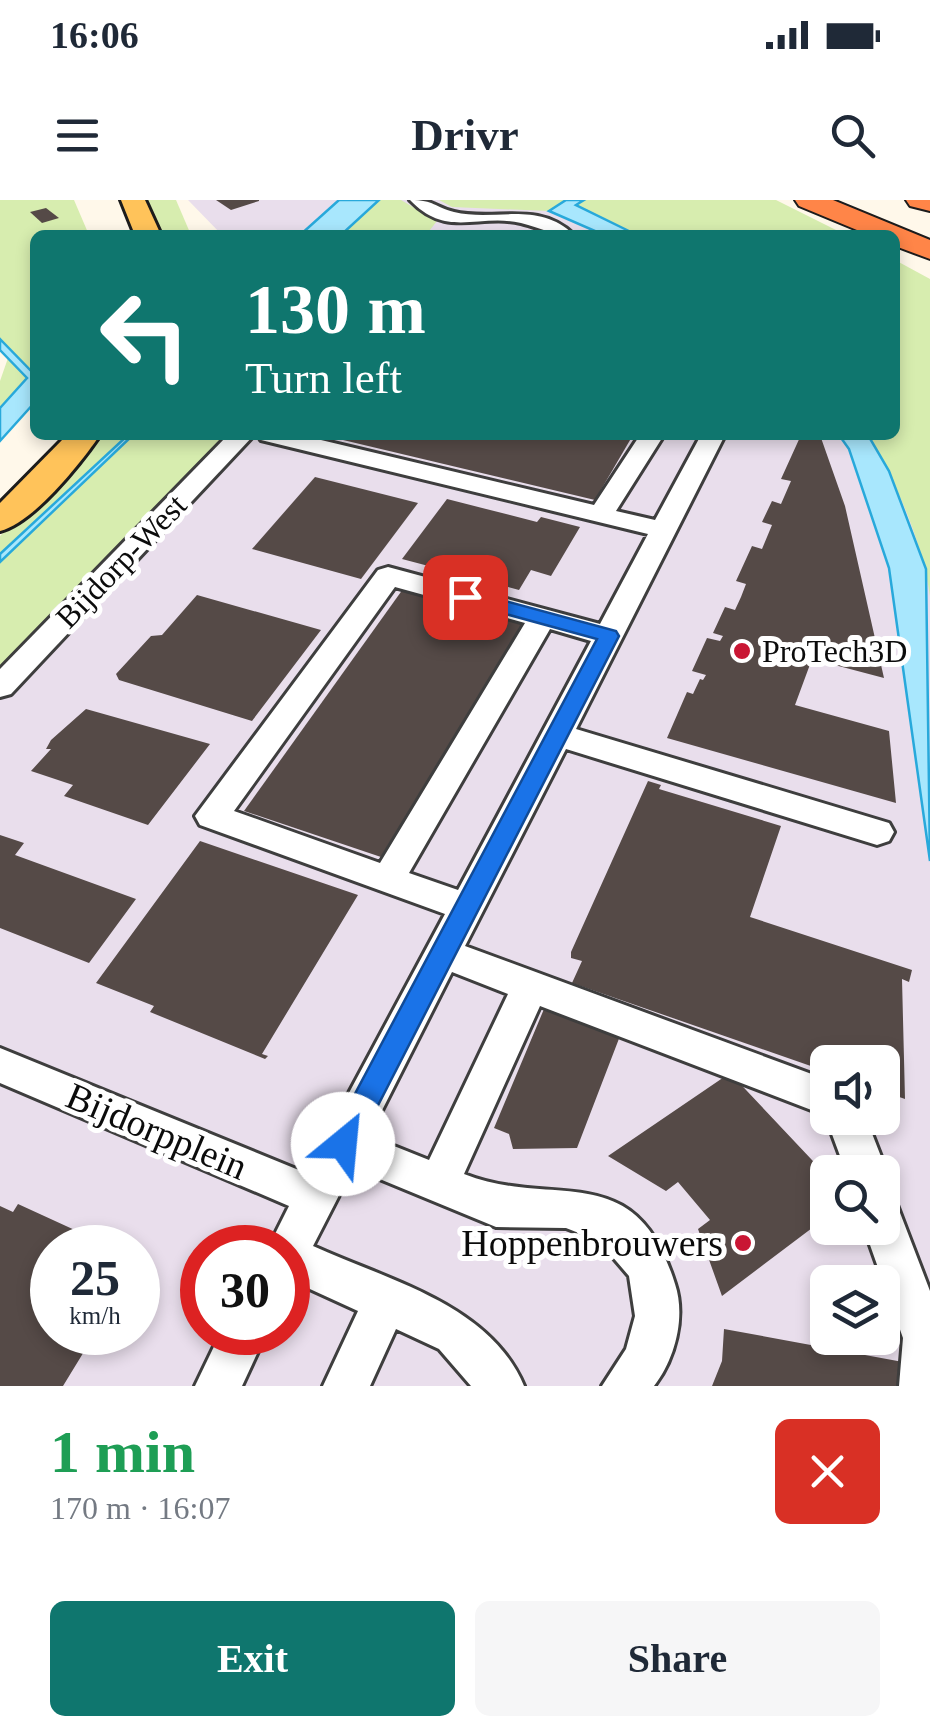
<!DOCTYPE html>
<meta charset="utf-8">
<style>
body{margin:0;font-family:"Times New Roman",serif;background:#f6f6f7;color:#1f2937;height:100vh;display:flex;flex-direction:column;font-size:38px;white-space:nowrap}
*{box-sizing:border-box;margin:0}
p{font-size:32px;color:#747a83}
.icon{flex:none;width:55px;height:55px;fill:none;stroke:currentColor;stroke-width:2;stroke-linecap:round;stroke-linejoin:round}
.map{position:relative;height:1186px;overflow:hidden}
.sheet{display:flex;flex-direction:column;background:#fff;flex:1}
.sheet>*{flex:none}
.banner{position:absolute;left:30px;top:30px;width:870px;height:210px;border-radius:15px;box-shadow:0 5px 15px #0003;background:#0f766e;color:#fff;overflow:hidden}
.tools{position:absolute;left:810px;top:845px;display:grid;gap:20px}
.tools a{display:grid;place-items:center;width:90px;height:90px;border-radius:15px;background:#fff;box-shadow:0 5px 15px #0003;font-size:50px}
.speed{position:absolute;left:30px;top:1025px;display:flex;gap:20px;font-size:50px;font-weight:700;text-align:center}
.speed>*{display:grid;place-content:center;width:130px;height:130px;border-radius:50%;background:#fff;box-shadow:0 5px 15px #0003;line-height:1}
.speed small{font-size:25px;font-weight:400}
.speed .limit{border:15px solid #d22;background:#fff;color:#111}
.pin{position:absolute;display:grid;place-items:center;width:85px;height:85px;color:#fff;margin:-42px;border-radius:20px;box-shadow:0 5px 15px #0006}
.me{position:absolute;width:110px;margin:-55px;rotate:28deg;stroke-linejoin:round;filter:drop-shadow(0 0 8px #0008)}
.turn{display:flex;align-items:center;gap:35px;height:210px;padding:0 50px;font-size:45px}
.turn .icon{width:130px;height:130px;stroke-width:2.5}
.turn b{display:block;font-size:70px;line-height:85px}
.round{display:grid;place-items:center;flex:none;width:105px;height:105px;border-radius:15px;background:#f6f6f7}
.head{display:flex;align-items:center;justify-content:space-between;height:170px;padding:0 50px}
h1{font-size:60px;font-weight:700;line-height:75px;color:#1e9e55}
.cta{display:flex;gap:20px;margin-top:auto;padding:20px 50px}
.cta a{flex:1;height:115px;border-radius:15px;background:#0f766e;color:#fff;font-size:40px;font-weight:700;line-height:115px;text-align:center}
.cta a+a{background:#f6f6f7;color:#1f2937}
.status{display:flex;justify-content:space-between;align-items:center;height:70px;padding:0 50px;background:#fff;direction:ltr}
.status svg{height:28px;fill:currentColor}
header{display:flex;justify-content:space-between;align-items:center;height:130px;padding:0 50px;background:#fff;font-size:45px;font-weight:700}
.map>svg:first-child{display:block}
</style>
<div class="status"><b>16:06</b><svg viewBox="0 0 49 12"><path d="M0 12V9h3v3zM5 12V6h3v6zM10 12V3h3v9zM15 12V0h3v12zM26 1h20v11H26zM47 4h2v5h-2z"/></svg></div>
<header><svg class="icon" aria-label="menu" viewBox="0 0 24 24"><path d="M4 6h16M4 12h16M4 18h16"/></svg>Drivr<svg class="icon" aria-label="search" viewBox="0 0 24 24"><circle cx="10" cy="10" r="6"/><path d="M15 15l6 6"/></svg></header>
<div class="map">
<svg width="930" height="1186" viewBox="0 0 930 1186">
<rect width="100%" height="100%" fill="#fff8ea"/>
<g fill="#e9deec" fill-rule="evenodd">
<path d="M188 0H605L676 35H222Z"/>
<path d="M930 218V1186H0V419L175 235H895ZM828 862H882V918H828ZM828 972H882V1028H828ZM52 1048H138V1132H52ZM202 1048H288V1132H202ZM828 1082H882V1138H828Z"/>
</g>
<g fill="#d7edaf">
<path d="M0 0H74L89 35H35V186L27 179 0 208V181L8 158 0 150Z"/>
<path d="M147 0H176L191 35H163Z"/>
<path d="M379 0H401L437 21 426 35H341Z"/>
<path d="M439 0H566L549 11 452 7Z"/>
<path d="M584 0H776L846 35H637L575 4Z"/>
<path d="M895 60 930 79V396C922 340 896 283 869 235H895Z"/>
<path d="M99 235H128L0 354V336Z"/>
<path d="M133 235H230L0 470V362Z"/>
</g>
<g fill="#a8e7fd" stroke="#28a9db" stroke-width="2.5">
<path d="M339 0H379L341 35H300Z"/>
<path d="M566 0H584L576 5 637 35H604L549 11Z"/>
<path d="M0 139 35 175V202L0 241V208L27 178 0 150Z"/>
<path d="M128 235H133L0 362V354Z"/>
<path d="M839 235H868L889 271 926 369 930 661 889 368 849 249Z"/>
</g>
<g fill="#554a47">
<path d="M216 0H259V1L231 10Z"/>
<path d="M46 8 59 18 42 23 30 12Z"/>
<path d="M322 235H633L595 300Z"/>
<path d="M801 235H820L845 306 884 478 812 459 795 505 889 531 896 603 667 538 687 492 693 494 700 479 703 480 706 475 692 471 707 438 720 441 723 436 713 433 725 407 735 410 741 397 746 384 736 381 752 346 762 349 772 325 762 322 772 301 781 304 791 281 781 279Z"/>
<path d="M315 277 418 303 361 379 252 349Z"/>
<path d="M447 299 537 322 541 317 580 327 551 376 531 370 519 390 402 359Z"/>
<path d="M403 389 523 422 381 657 244 611Z"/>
<path d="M197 395 321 430 252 521 119 480 116 474 151 436 162 435Z"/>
<path d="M86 509 210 544 148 625 64 596 73 585 31 571 51 549H46L51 540Z"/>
<path d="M648 581 661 585 659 589 781 626 750 717 912 770 909 782 902 779 905 899 882 891V862H828V872L572 783 582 761 571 758V752Z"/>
<path d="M0 635 24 643 15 655 136 699 89 763 0 728Z"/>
<path d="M200 641 358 695 262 854 268 856 265 859 150 812 154 806 96 783Z"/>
<path d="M544 809 620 836 577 948 513 949 509 934 494 928Z"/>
<path d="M730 873 828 977V1016L722 1096 698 1029 710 1020 678 982 666 991 608 956Z"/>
<path d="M18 1004 114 1048H52V1132H96L63 1186H0V1006L13 1012Z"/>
<path d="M724 1129 903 1162 899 1186H712L722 1161Z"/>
</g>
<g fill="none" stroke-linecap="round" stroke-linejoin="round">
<g stroke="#3e3e3e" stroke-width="6">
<g id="minor">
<path d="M410 0C435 0 434 7 454 12 495 22 538 0 574 35 552 35 541 28 521 23 478 13 447 39 410 0Z"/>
<path d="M228 235H254L11 494 0 497V469Z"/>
<path d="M258 235H300L594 305 640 235H664L616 311 655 320 701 235H725L576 529 889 623 894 632 889 641 877 645 566 549 465 746 828 880V918H866L887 972 882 981V972H846L826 918 827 916 540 806 464 974C555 1010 635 955 675 1084 686 1117 675 1159 654 1186H602L626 1149 635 1116 629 1076 599 1041 566 1028 496 1027 353 968 313 1046C387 1080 490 1104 524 1186H471L439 1149 396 1129 370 1186H323L358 1111 288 1079V1048H268L289 1006 0 883V848L306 973 445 714 200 625 195 616 378 370 388 367 600 424 648 334 261 240ZM395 387 525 423 380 663 234 611ZM550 429 591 441 458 690 409 673ZM452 772 508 794 429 960 369 936Z"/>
<path d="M882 999 897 1005 930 1091V1186H899L903 1138 864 1028H882Z"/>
<path d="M221 1132H267L242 1186H195Z"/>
</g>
</g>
<g stroke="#1c1c1c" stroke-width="6">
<g id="major">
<path d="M121 0H145L161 35H135Z"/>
<path d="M67 235H100C80 264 33 323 0 331V303Z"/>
</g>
</g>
<g stroke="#1c1c1c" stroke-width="4">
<g id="highway">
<path d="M795 0H833L930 40V59L895 46V35H869L799 6Z"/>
<path d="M906 0H930V11L910 6Z"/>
</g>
</g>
<use href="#minor" fill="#fff" fill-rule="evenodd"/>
<use href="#major" fill="#ffc35a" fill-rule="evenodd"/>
<use href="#highway" fill="#ff8548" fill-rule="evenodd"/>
</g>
<path fill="#1a73e8" stroke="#114b97" stroke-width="2.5" d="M465 390 616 431 619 436 353 954 343 957 333 954 329 944 333 935 597 439 458 401 455 397Z"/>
<g fill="#c91634" stroke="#fff" stroke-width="4">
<circle cx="742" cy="451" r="10"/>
<circle cx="743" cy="1043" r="10"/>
</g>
<g text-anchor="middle" stroke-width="10" stroke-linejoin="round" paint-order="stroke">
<g font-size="32" fill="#0b0b0b" stroke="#fff">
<text transform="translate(121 361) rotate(-46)" y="11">Bijdorp-West</text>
</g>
<g font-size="32" fill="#0b0b0b" stroke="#fff" text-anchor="start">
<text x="762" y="462">ProTech3D</text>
</g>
<g font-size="38" fill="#0b0b0b" stroke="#fff">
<text transform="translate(157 931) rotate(23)" y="13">Bijdorpplein</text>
</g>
<g font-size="38" fill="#0b0b0b" stroke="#fff" text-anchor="end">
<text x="723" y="1056">Hoppenbrouwers</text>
</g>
</g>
</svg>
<div class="tools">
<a><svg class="icon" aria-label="sound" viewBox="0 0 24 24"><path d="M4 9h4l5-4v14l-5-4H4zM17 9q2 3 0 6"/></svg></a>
<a><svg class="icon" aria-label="search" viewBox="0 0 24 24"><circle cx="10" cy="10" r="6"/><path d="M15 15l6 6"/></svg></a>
<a><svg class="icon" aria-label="layers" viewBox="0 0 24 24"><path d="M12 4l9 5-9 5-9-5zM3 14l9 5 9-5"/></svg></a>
</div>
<div class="speed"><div>25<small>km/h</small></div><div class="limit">30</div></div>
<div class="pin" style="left:465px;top:397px;background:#d93025"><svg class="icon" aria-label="arrive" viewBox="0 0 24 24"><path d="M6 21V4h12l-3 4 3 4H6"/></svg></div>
<svg class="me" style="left:343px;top:944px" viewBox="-20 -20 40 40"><circle r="19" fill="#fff"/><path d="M0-13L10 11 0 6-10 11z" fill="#1a73e8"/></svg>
<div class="banner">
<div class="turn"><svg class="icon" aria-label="left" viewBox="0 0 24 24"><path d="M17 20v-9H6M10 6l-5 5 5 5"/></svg><div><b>130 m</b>Turn left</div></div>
</div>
</div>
<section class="sheet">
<div class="head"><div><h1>1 min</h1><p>170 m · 16:07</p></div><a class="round" style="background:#d93025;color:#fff"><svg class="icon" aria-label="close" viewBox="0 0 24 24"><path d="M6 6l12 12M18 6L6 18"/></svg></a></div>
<div class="cta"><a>Exit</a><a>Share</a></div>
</section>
